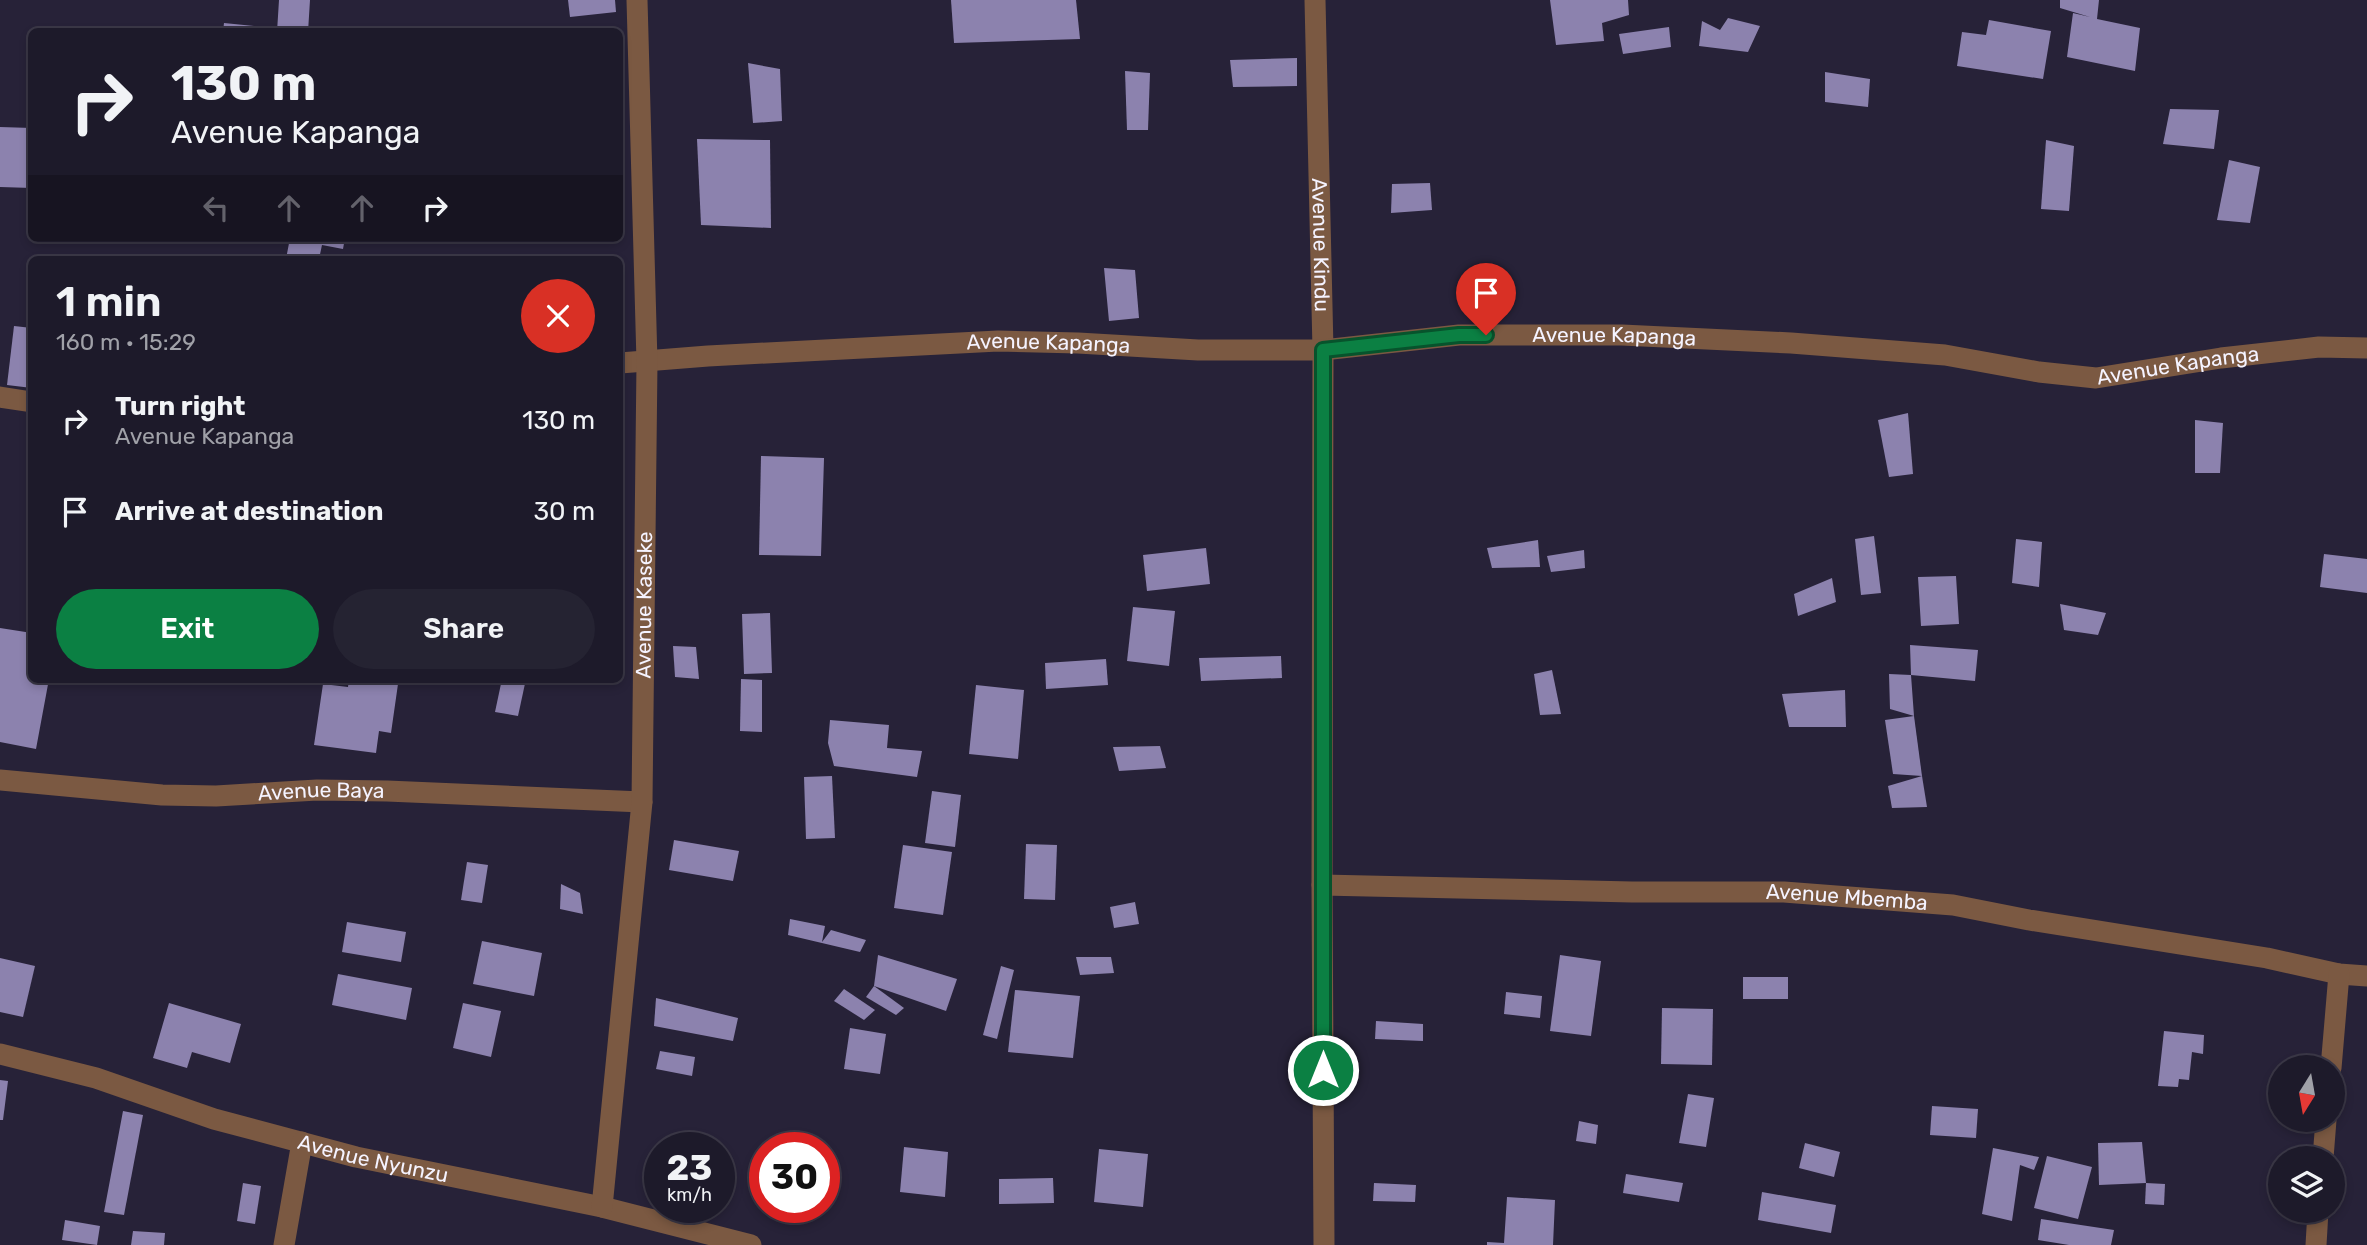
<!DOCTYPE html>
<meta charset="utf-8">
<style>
body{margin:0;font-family:Rubik,sans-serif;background:#252332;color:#f1f3f6;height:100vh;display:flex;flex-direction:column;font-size:26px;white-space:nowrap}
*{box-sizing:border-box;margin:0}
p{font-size:23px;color:#a0a1a8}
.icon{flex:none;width:38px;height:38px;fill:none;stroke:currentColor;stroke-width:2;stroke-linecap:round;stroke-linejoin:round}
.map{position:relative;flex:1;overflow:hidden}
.panel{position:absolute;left:28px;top:256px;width:595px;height:427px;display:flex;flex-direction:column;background:#1d1a2a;border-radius:10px;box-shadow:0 4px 10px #0003,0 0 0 2px #3b3847}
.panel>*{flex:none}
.banner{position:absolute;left:28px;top:28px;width:595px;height:214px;border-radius:10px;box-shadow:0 4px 10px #0003,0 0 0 2px #3b3847;background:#1d1a2a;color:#f1f3f6;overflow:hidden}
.needle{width:46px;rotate:191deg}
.tools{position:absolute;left:2268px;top:1055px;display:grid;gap:14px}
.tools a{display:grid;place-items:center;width:77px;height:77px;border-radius:50%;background:#1d1a2a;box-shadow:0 4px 10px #0003,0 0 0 2px #3b3847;font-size:35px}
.speed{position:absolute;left:644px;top:1132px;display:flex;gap:14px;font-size:35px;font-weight:700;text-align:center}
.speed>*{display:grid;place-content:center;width:91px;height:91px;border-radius:50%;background:#1d1a2a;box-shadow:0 4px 10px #0003,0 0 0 2px #3b3847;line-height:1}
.speed small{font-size:18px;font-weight:400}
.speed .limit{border:10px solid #d22;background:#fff;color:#111}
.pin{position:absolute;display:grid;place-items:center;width:60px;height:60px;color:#fff;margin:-72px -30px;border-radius:50% 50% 50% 0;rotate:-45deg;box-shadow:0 0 7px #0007}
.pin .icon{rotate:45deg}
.me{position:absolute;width:77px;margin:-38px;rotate:0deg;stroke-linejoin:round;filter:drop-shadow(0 0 5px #0008)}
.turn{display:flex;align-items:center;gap:24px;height:147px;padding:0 28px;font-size:32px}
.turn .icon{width:91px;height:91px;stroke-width:2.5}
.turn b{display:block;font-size:49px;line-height:60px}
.lanes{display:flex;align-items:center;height:66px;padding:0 28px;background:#0003;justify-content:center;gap:35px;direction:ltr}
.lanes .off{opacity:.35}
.round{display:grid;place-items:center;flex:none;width:74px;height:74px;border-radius:37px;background:#252332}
.head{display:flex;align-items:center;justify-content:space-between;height:119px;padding:0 28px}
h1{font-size:42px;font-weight:600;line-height:52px}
.button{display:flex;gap:14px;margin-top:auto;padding:14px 28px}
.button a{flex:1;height:80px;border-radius:42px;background:#0b8043;color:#fff;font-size:28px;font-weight:600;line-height:80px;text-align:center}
.button a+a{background:#252332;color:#f1f3f6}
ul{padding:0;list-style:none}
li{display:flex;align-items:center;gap:21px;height:91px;padding:0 28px}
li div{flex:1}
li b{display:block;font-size:26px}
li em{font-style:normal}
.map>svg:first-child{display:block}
</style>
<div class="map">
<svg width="2367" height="1245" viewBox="0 0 2367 1245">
<rect width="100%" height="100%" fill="#272238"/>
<g fill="#8c82ae">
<path d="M279 0H310L308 32H277Z"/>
<path d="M568 0H615L616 12 570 17Z"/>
<path d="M951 0H1076L1080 39 954 43Z"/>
<path d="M1550 0H1628L1629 15 1602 23 1604 41 1556 45Z"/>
<path d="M2060 0H2099L2097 19 2140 28 2135 71 2067 57 2073 13 2090 17 2060 8Z"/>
<path d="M1728 18 1760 26 1748 52 1699 46 1702 21 1720 30Z"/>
<path d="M1989 20 2051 31 2043 79 1957 66 1962 32 1986 35Z"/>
<path d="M224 23 254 26 253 32H223Z"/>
<path d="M1669 27 1671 47 1623 54 1619 34Z"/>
<path d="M1297 58V86L1233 87 1230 60Z"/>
<path d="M748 63 780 69 782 121 753 123Z"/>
<path d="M1125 71 1150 73 1148 130H1127Z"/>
<path d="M1825 72 1870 79 1868 107 1825 102Z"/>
<path d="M2170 109 2219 110 2214 149 2163 144Z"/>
<path d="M0 127 32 128V188L0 187Z"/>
<path d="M697 139 770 140 771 228 701 225Z"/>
<path d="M2046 140 2074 146 2069 211 2041 209Z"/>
<path d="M2229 160 2260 167 2250 223 2217 220Z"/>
<path d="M1430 183 1432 210 1391 213 1392 184Z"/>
<path d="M290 238H345L343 249 322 245 319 259H286Z"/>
<path d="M1104 268 1135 270 1139 318 1109 321Z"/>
<path d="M14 326 32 328V388L7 385Z"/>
<path d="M1908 413 1913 474 1889 477 1878 420Z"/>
<path d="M2195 420 2223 423 2220 473H2195Z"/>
<path d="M761 456 824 458 821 556 759 555Z"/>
<path d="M1874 536 1881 593 1861 595 1855 539Z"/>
<path d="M2016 539 2042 542 2039 587 2012 583Z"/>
<path d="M1538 540 1540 567 1492 568 1487 548Z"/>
<path d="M1206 548 1210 584 1147 591 1143 555Z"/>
<path d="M1584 550 1585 568 1551 572 1547 556Z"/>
<path d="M2324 554 2367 559V593L2320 587Z"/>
<path d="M1956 576 1959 624 1921 626 1918 577Z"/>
<path d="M1832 578 1836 602 1798 616 1794 594Z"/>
<path d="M2060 604 2106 613 2098 635 2064 630Z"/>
<path d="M1133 607 1175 611 1169 666 1127 661Z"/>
<path d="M770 613 772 673 744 674 742 614Z"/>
<path d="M0 628 32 633V679H49L36 749 0 742Z"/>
<path d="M1910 645 1978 650 1975 681 1911 675 1914 716 1890 709 1889 674 1911 675Z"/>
<path d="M673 646 696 647 699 679 675 677Z"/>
<path d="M1281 656 1282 678 1201 681 1199 658Z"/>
<path d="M1106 659 1108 685 1046 689 1045 663Z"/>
<path d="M1552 670 1561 714 1540 715 1534 674Z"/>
<path d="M349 679H380L379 682 398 684 391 733 379 731 376 753 314 745 323 684 348 687Z"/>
<path d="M502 679H526L518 716 495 712Z"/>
<path d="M741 679 762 680V732L740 731Z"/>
<path d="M976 685 1024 690 1018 759 969 754Z"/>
<path d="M1845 690 1846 727H1789L1782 694Z"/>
<path d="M1914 716 1922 776 1893 774 1885 720Z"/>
<path d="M830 720 889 725 887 748 922 751 917 777 834 766 828 743Z"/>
<path d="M1160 746 1166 768 1119 771 1113 747Z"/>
<path d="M832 776 835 838 806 839 804 777Z"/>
<path d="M1922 776 1927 807 1892 808 1888 786Z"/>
<path d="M932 791 961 795 955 847 925 843Z"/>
<path d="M674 840 739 851 733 881 669 870Z"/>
<path d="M1026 844 1057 845 1055 900 1024 899Z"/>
<path d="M903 845 952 852 943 915 894 908Z"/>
<path d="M467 862 488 865 482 903 461 900Z"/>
<path d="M561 884 580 893 583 914 560 909Z"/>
<path d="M1135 902 1139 924 1114 928 1110 907Z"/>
<path d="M790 919 825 926 822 942 831 930 866 940 860 952 788 935Z"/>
<path d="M347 922 406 932 401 962 342 952Z"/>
<path d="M482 941 542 953 534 996 473 984Z"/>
<path d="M878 955 957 979 946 1011 874 986Z"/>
<path d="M1560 955 1601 961 1591 1036 1550 1031Z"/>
<path d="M1076 957H1111L1114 973 1080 975Z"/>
<path d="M0 958 35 966 23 1017 0 1012Z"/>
<path d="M1001 966 1014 970 997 1039 983 1035Z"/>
<path d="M338 974 412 988 406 1020 332 1005Z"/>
<rect x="1743" y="977" width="45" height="22"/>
<path d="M874 986 904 1008 896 1015 866 997Z"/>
<path d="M844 989 875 1010 864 1020 834 1001Z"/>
<path d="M1015 990 1080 996 1073 1058 1008 1052Z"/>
<path d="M1506 992 1542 996 1540 1018 1504 1014Z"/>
<path d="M656 998 738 1018 733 1041 654 1026Z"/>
<path d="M169 1003 241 1024 230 1063 192 1052 187 1068 153 1058Z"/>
<path d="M463 1003 501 1011 491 1057 453 1048Z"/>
<path d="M1662 1008 1713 1009 1712 1065 1661 1064Z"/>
<path d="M1376 1021 1423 1024V1041L1375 1039Z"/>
<path d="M850 1028 886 1034 880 1074 844 1069Z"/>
<path d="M2164 1031 2204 1035 2203 1054 2192 1052 2189 1080 2179 1079 2178 1087 2158 1086Z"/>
<path d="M660 1051 695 1057 692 1076 656 1069Z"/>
<path d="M0 1080 8 1081 3 1120H0Z"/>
<path d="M1688 1094 1714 1098 1706 1147 1679 1143Z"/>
<path d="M1932 1106 1978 1109 1976 1138 1930 1135Z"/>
<path d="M123 1111 143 1115 124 1215 104 1212Z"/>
<path d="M1579 1121 1598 1125 1596 1144 1576 1141Z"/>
<path d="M2142 1142 2146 1183 2099 1185 2098 1143Z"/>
<path d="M1805 1143 1840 1152 1834 1177 1799 1168Z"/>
<path d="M904 1147 948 1152 945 1197 900 1192Z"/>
<path d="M1993 1148 2039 1157 2034 1170 2020 1165 2012 1221 1982 1214Z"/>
<path d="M1099 1149 1148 1154 1143 1207 1094 1202Z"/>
<path d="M2047 1156 2092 1167 2078 1219 2034 1208Z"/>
<path d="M1626 1174 1683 1183 1679 1202 1623 1193Z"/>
<path d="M1053 1178 1054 1203 999 1204V1179Z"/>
<path d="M243 1183 261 1186 255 1224 237 1221Z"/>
<path d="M1374 1183 1416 1185 1415 1202 1373 1201Z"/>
<path d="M2146 1183 2165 1184 2164 1205 2145 1204Z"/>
<path d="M1762 1192 1836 1205 1831 1233 1758 1220Z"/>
<path d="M1507 1197 1555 1200 1553 1245H1487V1242L1504 1243Z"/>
<path d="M2041 1219 2114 1230 2111 1245H2069L2038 1240Z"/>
<path d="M65 1220 100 1226 97 1245 62 1240Z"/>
<path d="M133 1231 165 1233 164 1245H131Z"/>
</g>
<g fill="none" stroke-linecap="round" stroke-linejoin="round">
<g stroke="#7b5942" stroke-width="21">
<path id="s1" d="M1315 0 1323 350 1322 885 1324 1245"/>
<path id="s2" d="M620 363 708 356 998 341 1078 343 1198 350H1323L1459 335H1622L1791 343 1945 355 2039 372 2096 378 2221 358 2319 347 2367 348"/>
<path d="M0 397 32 402"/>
<path id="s3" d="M0 780 162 795 216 796 317 790 387 791 642 802"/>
<path id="s4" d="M1322 885 1632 892H1784L1953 905 2029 920 2267 958 2339 974 2367 976"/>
<path id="s5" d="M0 1054 96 1078 214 1119 356 1157 602 1207 751 1245"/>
<path d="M2331 1068 2339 974"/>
<path d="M2323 1158 2326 1120"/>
<path id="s6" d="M602 1207 642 802 647 362 637 0"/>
<path d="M284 1245 302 1142"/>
<path d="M2316 1245 2318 1211"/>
</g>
</g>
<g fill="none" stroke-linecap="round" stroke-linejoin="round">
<g stroke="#07532c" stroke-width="18">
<path id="route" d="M1323 1070V350L1459 335H1486"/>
</g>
<use href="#route" stroke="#0b8043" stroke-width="12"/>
</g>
<g text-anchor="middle" stroke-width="7" stroke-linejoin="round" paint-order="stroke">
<g font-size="21" fill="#f5f3ff" stroke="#100d17">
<text dy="7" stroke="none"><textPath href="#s1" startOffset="245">Avenue Kindu</textPath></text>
<text dy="7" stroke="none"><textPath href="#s2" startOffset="996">Avenue Kapanga</textPath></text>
<text dy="7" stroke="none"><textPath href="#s2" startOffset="429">Avenue Kapanga</textPath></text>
<text dy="7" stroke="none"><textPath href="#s2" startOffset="1563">Avenue Kapanga</textPath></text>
<text dy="7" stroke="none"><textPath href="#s6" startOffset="604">Avenue Kaseke</textPath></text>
<text dy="7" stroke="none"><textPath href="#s3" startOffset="322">Avenue Baya</textPath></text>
<text dy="7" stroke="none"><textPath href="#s4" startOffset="525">Avenue Mbemba</textPath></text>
<text dy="7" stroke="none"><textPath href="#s5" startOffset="388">Avenue Nyunzu</textPath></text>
</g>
</g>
</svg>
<div class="tools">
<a><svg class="needle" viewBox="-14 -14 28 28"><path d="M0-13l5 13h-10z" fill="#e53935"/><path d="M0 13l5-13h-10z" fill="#a0a1a8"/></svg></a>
<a><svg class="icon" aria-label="layers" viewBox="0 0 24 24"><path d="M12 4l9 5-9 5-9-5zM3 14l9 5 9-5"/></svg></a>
</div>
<div class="speed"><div>23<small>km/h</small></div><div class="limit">30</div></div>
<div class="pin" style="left:1486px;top:335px;background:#d93025"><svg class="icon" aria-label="arrive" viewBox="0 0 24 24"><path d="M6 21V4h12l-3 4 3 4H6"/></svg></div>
<svg class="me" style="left:1323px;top:1070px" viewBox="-20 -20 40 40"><circle r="17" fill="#0b8043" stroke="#fff" stroke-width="3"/><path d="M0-11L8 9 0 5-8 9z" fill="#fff"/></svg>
<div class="banner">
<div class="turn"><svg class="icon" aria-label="right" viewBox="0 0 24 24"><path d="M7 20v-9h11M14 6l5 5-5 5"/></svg><div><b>130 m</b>Avenue Kapanga</div></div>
<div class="lanes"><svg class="icon off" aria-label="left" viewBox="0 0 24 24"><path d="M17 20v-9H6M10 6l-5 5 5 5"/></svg><svg class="icon off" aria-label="ahead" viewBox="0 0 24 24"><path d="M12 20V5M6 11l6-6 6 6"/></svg><svg class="icon off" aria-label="ahead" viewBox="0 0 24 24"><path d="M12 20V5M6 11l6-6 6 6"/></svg><svg class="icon" aria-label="right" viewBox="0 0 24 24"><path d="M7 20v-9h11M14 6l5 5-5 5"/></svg></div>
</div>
<section class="panel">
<div class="head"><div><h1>1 min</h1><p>160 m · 15:29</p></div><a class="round" style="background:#d93025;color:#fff"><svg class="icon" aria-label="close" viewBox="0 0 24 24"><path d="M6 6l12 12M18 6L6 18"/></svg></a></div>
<ul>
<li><svg class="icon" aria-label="right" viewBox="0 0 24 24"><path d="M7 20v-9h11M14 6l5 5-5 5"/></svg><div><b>Turn right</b><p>Avenue Kapanga</p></div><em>130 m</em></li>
<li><svg class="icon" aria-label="arrive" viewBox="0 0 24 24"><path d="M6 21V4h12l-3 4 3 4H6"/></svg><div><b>Arrive at destination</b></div><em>30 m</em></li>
</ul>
<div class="button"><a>Exit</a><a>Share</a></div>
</section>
</div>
